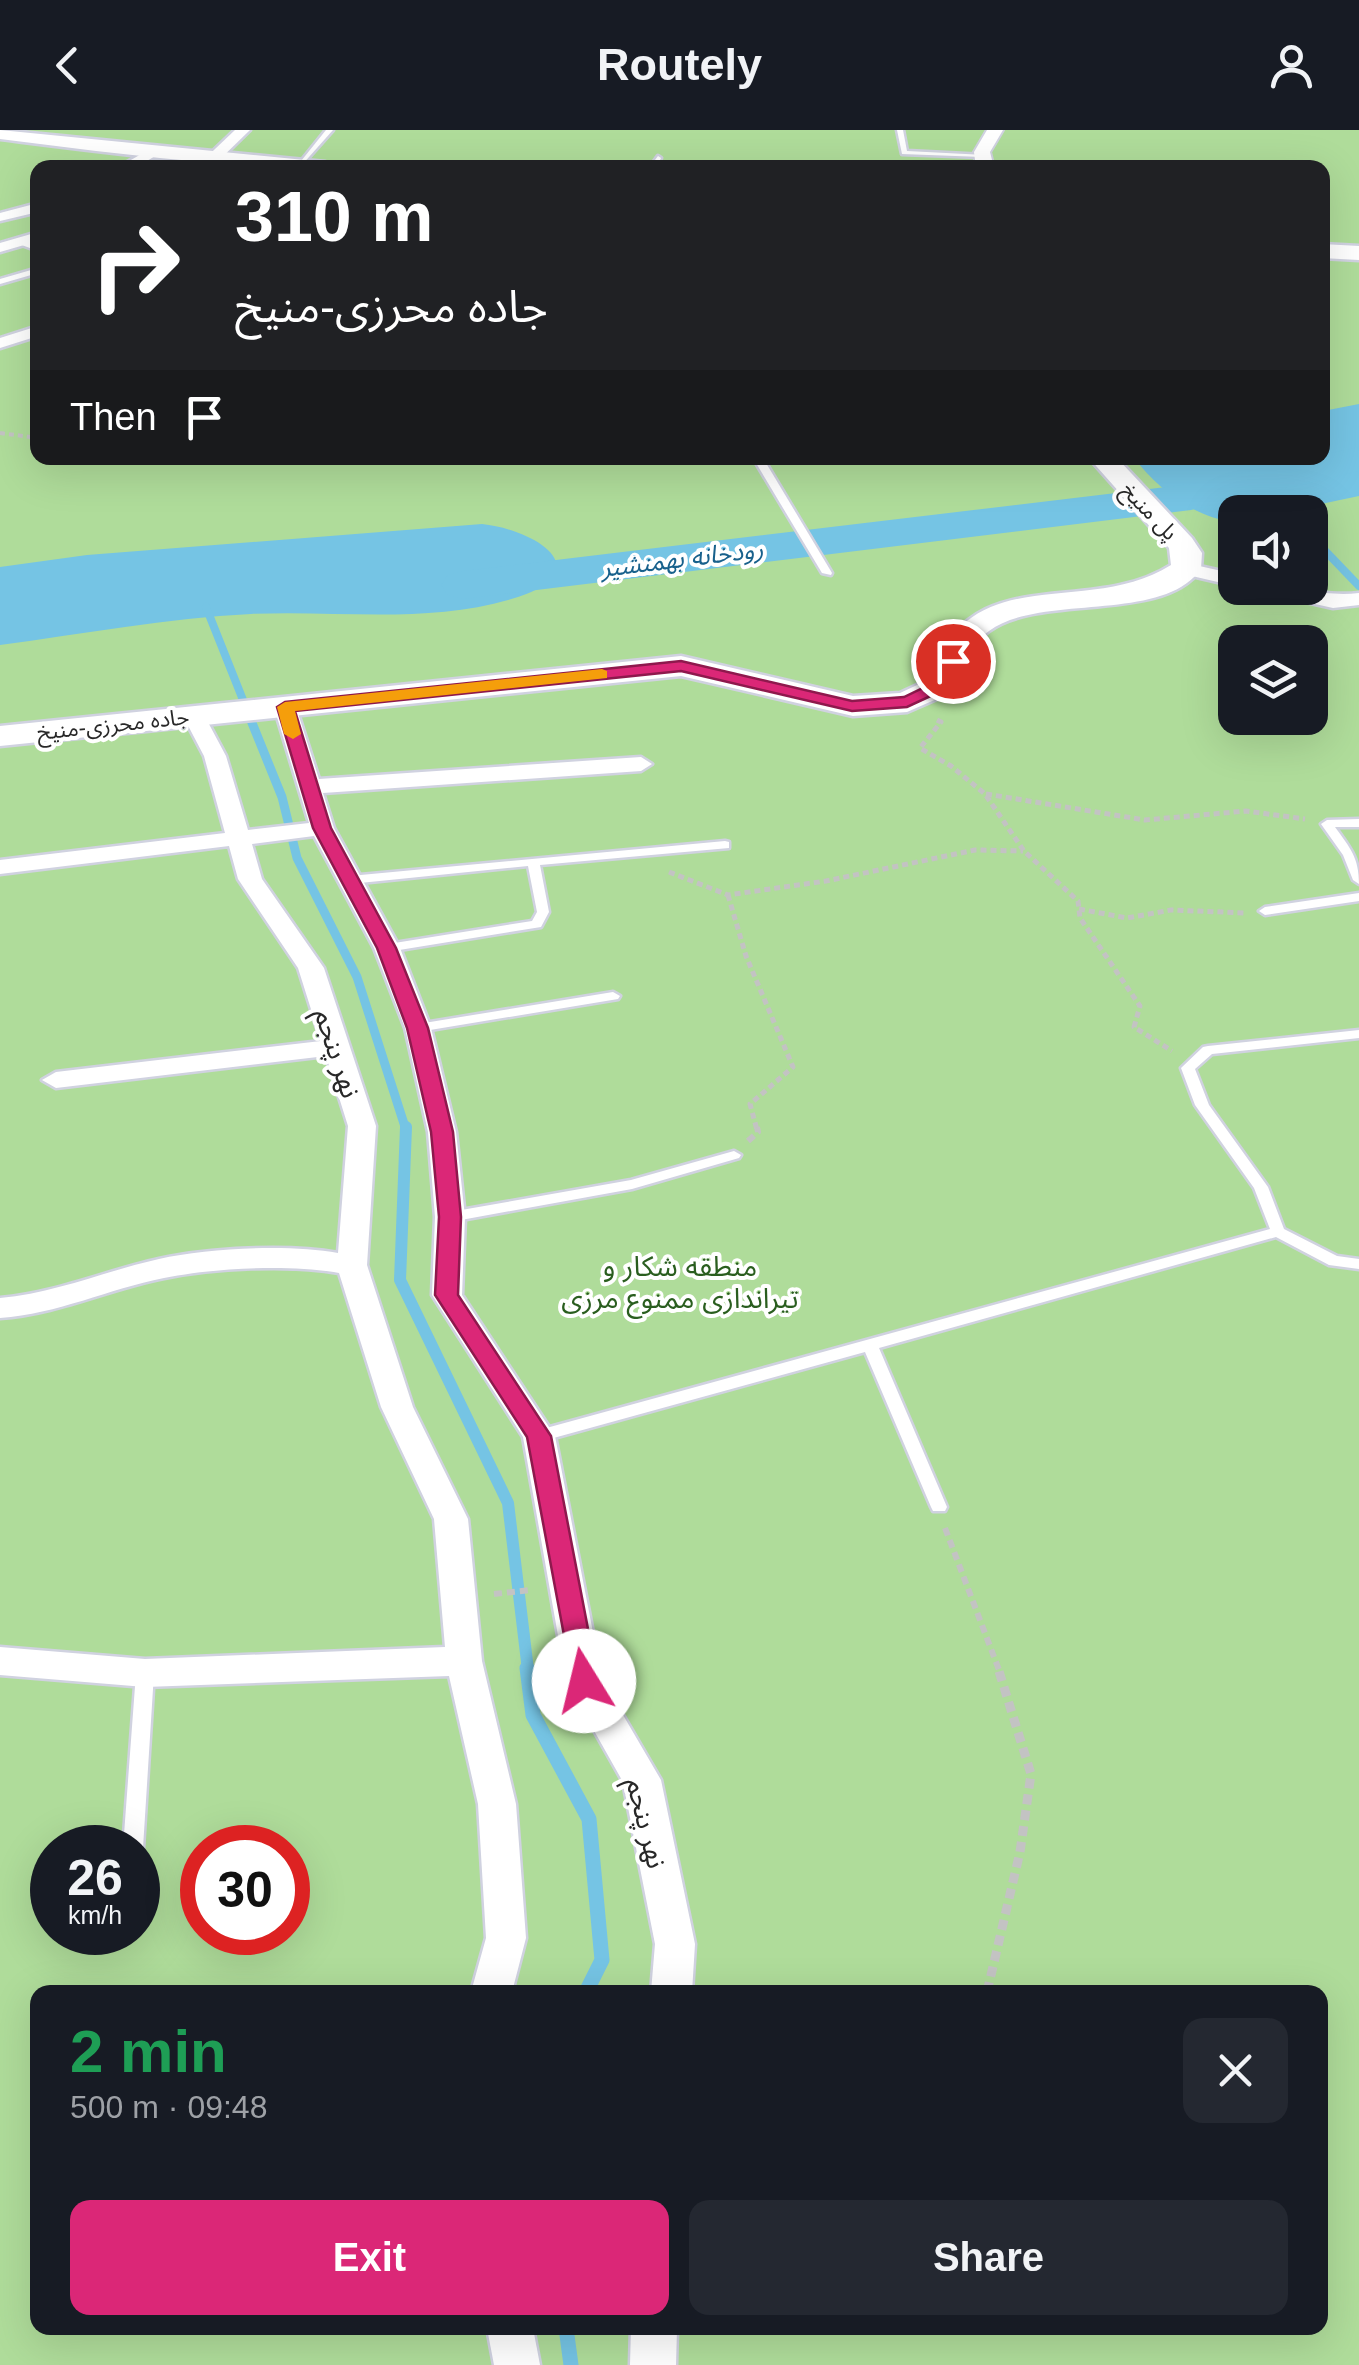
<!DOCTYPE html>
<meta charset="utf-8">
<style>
body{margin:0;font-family:Helvetica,"Noto Sans Arabic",sans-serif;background:#242831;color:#f1f3f6;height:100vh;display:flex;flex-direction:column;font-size:38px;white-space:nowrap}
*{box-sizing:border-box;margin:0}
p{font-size:32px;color:#9ea1a6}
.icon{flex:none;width:55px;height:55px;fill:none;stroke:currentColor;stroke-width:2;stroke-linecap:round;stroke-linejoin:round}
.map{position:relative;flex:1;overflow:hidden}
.drawer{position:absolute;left:30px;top:1855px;width:1298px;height:350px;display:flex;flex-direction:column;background:#171b24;border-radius:20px;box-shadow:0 10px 40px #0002}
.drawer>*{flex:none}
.top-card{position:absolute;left:30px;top:30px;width:1300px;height:305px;border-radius:20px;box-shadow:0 10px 40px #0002;background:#202124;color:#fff;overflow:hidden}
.tools{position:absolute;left:1218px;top:365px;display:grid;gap:20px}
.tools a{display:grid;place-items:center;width:110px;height:110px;border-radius:20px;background:#171b24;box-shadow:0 10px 40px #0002;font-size:50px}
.speed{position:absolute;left:30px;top:1695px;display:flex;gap:20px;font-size:50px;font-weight:700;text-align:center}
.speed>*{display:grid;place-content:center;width:130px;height:130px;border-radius:50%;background:#171b24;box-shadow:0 10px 40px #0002;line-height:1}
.speed small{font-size:25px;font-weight:400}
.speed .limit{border:15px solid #d22;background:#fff;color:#111}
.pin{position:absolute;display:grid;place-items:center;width:85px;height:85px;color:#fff;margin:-42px;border:5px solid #fff;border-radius:50%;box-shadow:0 2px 10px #0007}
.me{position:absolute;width:110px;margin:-55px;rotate:351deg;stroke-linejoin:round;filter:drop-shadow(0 0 8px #0008)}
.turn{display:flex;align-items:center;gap:35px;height:210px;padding:0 40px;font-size:45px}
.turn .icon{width:130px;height:130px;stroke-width:2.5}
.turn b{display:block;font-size:70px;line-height:85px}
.then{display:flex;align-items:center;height:95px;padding:0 40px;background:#0003;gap:20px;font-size:38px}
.round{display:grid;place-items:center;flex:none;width:105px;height:105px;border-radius:20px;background:#242831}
.head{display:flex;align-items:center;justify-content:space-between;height:170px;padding:0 40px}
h1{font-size:60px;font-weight:600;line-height:75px;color:#1e9e55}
.primary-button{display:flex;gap:20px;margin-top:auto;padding:20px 40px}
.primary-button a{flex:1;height:115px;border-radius:20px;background:#db2777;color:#fff;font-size:40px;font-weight:600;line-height:115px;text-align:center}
.primary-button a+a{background:#242831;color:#f1f3f6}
header{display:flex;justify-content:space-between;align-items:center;height:130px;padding:0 40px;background:#171b24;font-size:45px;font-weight:600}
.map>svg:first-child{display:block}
</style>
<header><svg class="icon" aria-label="back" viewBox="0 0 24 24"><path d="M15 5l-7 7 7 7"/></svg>Routely<svg class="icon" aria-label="person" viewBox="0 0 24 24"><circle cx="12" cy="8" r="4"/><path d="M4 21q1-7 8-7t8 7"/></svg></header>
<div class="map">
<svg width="1359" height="2235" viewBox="0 0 1359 2235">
<rect width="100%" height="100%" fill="#e9e3da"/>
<path fill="#afdc9a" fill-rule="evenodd" d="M0 0H1359V2235H0ZM38 38H1322V328H38ZM1235 382H1310V458H1235ZM1235 512H1310V588H1235ZM52 1718H138V1802H52ZM202 1718H288V1802H202ZM38 1862H1320V2198H38Z"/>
<g fill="#75c4e4">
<path d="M1359 274V366L1283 382H1235V391C1198 391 1156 357 1134 328H1322L1323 281Z"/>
<path d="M482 394C532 399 601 439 518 467 430 495 341 480 251 484 167 488 83 504 0 515V437L87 425Z"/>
</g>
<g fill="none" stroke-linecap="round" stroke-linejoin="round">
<g stroke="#75c4e4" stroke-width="8">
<path d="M1310 405 1359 456"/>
<path d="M206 477 247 580"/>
</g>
<path stroke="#75c4e4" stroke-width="9" d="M246 578 282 667 297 728 357 847 406 1000"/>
<path stroke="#75c4e4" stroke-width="12" d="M406 997 400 1150 508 1373 528 1540"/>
<g stroke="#75c4e4" stroke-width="15">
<path d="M527 1538 533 1585 589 1689 602 1830 586 1862"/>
<path d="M566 2198 571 2235"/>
</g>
<path fill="#75c4e4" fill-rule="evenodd" d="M1359 317V341L1191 380 464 469 448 465 441 455 448 445 464 441 1191 354Z"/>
<g stroke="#d0d2e0" stroke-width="5">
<g id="service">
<path d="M326 0H333L301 36H297Z"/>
<path d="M897 0H903L907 21 985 25 982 27 902 24Z"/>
<path d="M658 26 661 28 656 38H649Z"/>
<path d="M22 110 38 116V121L19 114Z"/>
<path d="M38 138V143L0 154V149Z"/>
<path d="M753 328H763L832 443 831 445 822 443Z"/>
<path d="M1359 689V697H1335C1350 718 1359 727 1359 754L1353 750 1343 725 1321 694 1327 690Z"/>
<path d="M725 711 729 712V718L540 735 549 782 541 797 387 822 382 821V815L532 791 537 782 528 736 350 754 344 750 350 746Z"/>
<path d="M1359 763V771L1265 785 1259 781 1265 777Z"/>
<path d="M613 862 620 866 618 869 418 902 411 898 418 894Z"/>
<path d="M1359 900V908L1212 924 1195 939 1209 975 1268 1057 1284 1099 1337 1126 1359 1129V1139L1329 1135 1276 1107 879 1218 947 1377 945 1381H933L931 1377 865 1222 539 1312 533 1310 531 1306 533 1302 539 1300 1270 1099 1254 1058 1195 975 1181 938 1203 917 1208 916Z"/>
<path d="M734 1021 741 1025 739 1028 632 1059 450 1092 443 1087 450 1082 631 1050Z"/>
<path d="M145 1536 151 1538 154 1543 143 1718 138 1725V1718H123L136 1543 139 1538Z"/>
</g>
</g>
<g stroke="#d0d2e0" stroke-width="5">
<g id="minor">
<path d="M235 0H250L211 38H195Z"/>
<path d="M150 19 162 22 135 38H117Z"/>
<path d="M38 73V82L0 91V83Z"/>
<path d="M38 102V111L0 122V113Z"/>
<path d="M38 196V206L0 218V208Z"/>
<path d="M1186 433 1235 444V456L1179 443 1176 439Z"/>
<path d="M1258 458C1292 456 1325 467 1359 463V475L1333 478 1261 462Z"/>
<path d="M285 570 296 577 319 649 641 627 652 634 641 641 323 663 334 698 400 818 431 898 456 1002 465 1087 462 1165 555 1306 602 1549 661 1650 695 1814 692 1862H651L655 1814 623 1652 566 1551 523 1307 432 1165 435 1087 428 1002 405 898 374 818 314 706 252 714 262 749 324 838 376 996 367 1135 413 1277 468 1389 482 1531 516 1674 526 1808 512 1862H471L486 1808 478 1674 449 1546 145 1557 0 1545V1517L145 1529 445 1517 434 1389 381 1277 339 1143C289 1134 214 1138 164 1148 108 1159 58 1184 0 1188V1168C56 1163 105 1141 159 1129 208 1118 289 1114 338 1123L348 996 326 926 56 958 42 950 56 942 321 911 298 838 238 749 229 716 0 744V730L225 703 204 626 183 586 194 579 202 581 226 626 248 700 309 693 274 577Z"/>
<path d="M487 2198H533L540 2235H494Z"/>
<path d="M631 2198H677L676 2235H630Z"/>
</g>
</g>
<g stroke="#d0d2e0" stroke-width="4">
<path id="tertiary" d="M987 0H1003L990 22 994 38H976L974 22Z"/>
</g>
<g stroke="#d0d2e0" stroke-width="5">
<g id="secondary">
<path d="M0 0 325 32 335 38C222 38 112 23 0 9Z"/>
<path d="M1322 114 1359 116V130L1322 128Z"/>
<path d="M1089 328H1117L1192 408 1202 423 1201 439C1162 494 1040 463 989 501 967 517 969 541 955 561L907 582 853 586 681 546 0 616V596L681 526 853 566 900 563 930 549C970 426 1086 489 1171 435L1169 418Z"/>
</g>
</g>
<g stroke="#c3c3c3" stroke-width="4" stroke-dasharray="5 4" stroke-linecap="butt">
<path d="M0 303 38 308"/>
<path d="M415 328H436"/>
</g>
<g stroke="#c3c3c3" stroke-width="5" stroke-dasharray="6 4" stroke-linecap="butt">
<path d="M937 590 941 592 920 618 951 636 985 664 1024 721 1078 771 1080 788 1140 876 1134 897 1172 921"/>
<path d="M986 664 1145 690 1246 681 1305 689"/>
<path d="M669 742 728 765 826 751 975 720 1023 721"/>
<path d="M728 765 746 826 793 937 750 974 757 1000"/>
<path d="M1079 779 1127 788 1171 780 1246 783"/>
</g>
<g stroke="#c3c3c3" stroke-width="6" stroke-dasharray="8 5" stroke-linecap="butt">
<path d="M748 1011 758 1002 757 997"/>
<path d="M945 1398 999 1540"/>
<path d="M494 1464 531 1460"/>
</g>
<path stroke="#c3c3c3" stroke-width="9" stroke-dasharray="10 6" stroke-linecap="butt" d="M987 1862 1020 1722 1031 1644 998 1538"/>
<use href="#service" fill="#fff" fill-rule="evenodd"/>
<use href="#minor" fill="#fff" fill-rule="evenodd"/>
<use href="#tertiary" fill="#fff" fill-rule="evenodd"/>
<use href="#secondary" fill="#fff" fill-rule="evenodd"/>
</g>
<path fill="#db2777" stroke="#8e194d" stroke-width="2.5" d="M947 528 961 531 950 557 907 577 852 581 681 541 295 581 331 698 396 818 428 898 453 1002 461 1087 458 1165 551 1306 598 1551 594 1559 584 1562 574 1559 527 1307 435 1165 439 1087 431 1002 407 898 377 818 313 698 277 577 285 572 681 531 852 571 904 567 937 551Z"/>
<path fill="#f59e0b" d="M602 539 607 541V548L295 581 301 604 293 609 284 604 277 577 285 572Z"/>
<g text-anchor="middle" stroke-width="8" stroke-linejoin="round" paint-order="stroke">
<g font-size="22" fill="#282828" stroke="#fff">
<text transform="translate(1150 381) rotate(46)" y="8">پل منیخ</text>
<text transform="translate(113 594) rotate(-6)" y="8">جاده محرزی-منیخ</text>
</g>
<g font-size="25" font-style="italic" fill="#18618c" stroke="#fff">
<text transform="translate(682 428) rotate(-7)" y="9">رودخانه بهمنشیر</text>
</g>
<g font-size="28" fill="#282828" stroke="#fff">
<text transform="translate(338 923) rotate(72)" y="10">نهر پنجم</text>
<text transform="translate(647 1693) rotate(76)" y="10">نهر پنجم</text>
</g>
<g font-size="28" fill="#2a5e1f" stroke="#fff">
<text x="680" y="1146">منطقه شکار و<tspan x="680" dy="32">تیراندازی ممنوع مرزی</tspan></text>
</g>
</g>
</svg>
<div class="tools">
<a><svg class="icon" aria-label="sound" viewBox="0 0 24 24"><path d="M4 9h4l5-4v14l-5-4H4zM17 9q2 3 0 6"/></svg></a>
<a><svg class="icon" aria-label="layers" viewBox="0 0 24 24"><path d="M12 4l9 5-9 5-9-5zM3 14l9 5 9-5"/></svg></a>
</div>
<div class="speed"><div>26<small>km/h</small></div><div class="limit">30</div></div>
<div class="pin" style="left:953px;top:531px;background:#d93025"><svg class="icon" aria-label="arrive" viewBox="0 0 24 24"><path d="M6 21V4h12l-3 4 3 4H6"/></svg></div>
<svg class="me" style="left:584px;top:1551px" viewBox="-20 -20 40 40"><circle r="19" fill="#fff"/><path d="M0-13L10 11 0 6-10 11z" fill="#db2777"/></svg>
<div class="top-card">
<div class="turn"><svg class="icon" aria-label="right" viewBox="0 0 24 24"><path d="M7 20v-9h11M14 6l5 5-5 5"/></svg><div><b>310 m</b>جاده محرزی-منیخ</div></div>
<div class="then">Then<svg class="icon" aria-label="arrive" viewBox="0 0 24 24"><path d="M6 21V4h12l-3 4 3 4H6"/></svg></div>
</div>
<section class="drawer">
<div class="head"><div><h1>2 min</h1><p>500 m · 09:48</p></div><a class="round"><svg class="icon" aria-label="close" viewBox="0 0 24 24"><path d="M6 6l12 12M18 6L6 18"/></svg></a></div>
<div class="primary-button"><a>Exit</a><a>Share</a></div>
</section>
</div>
